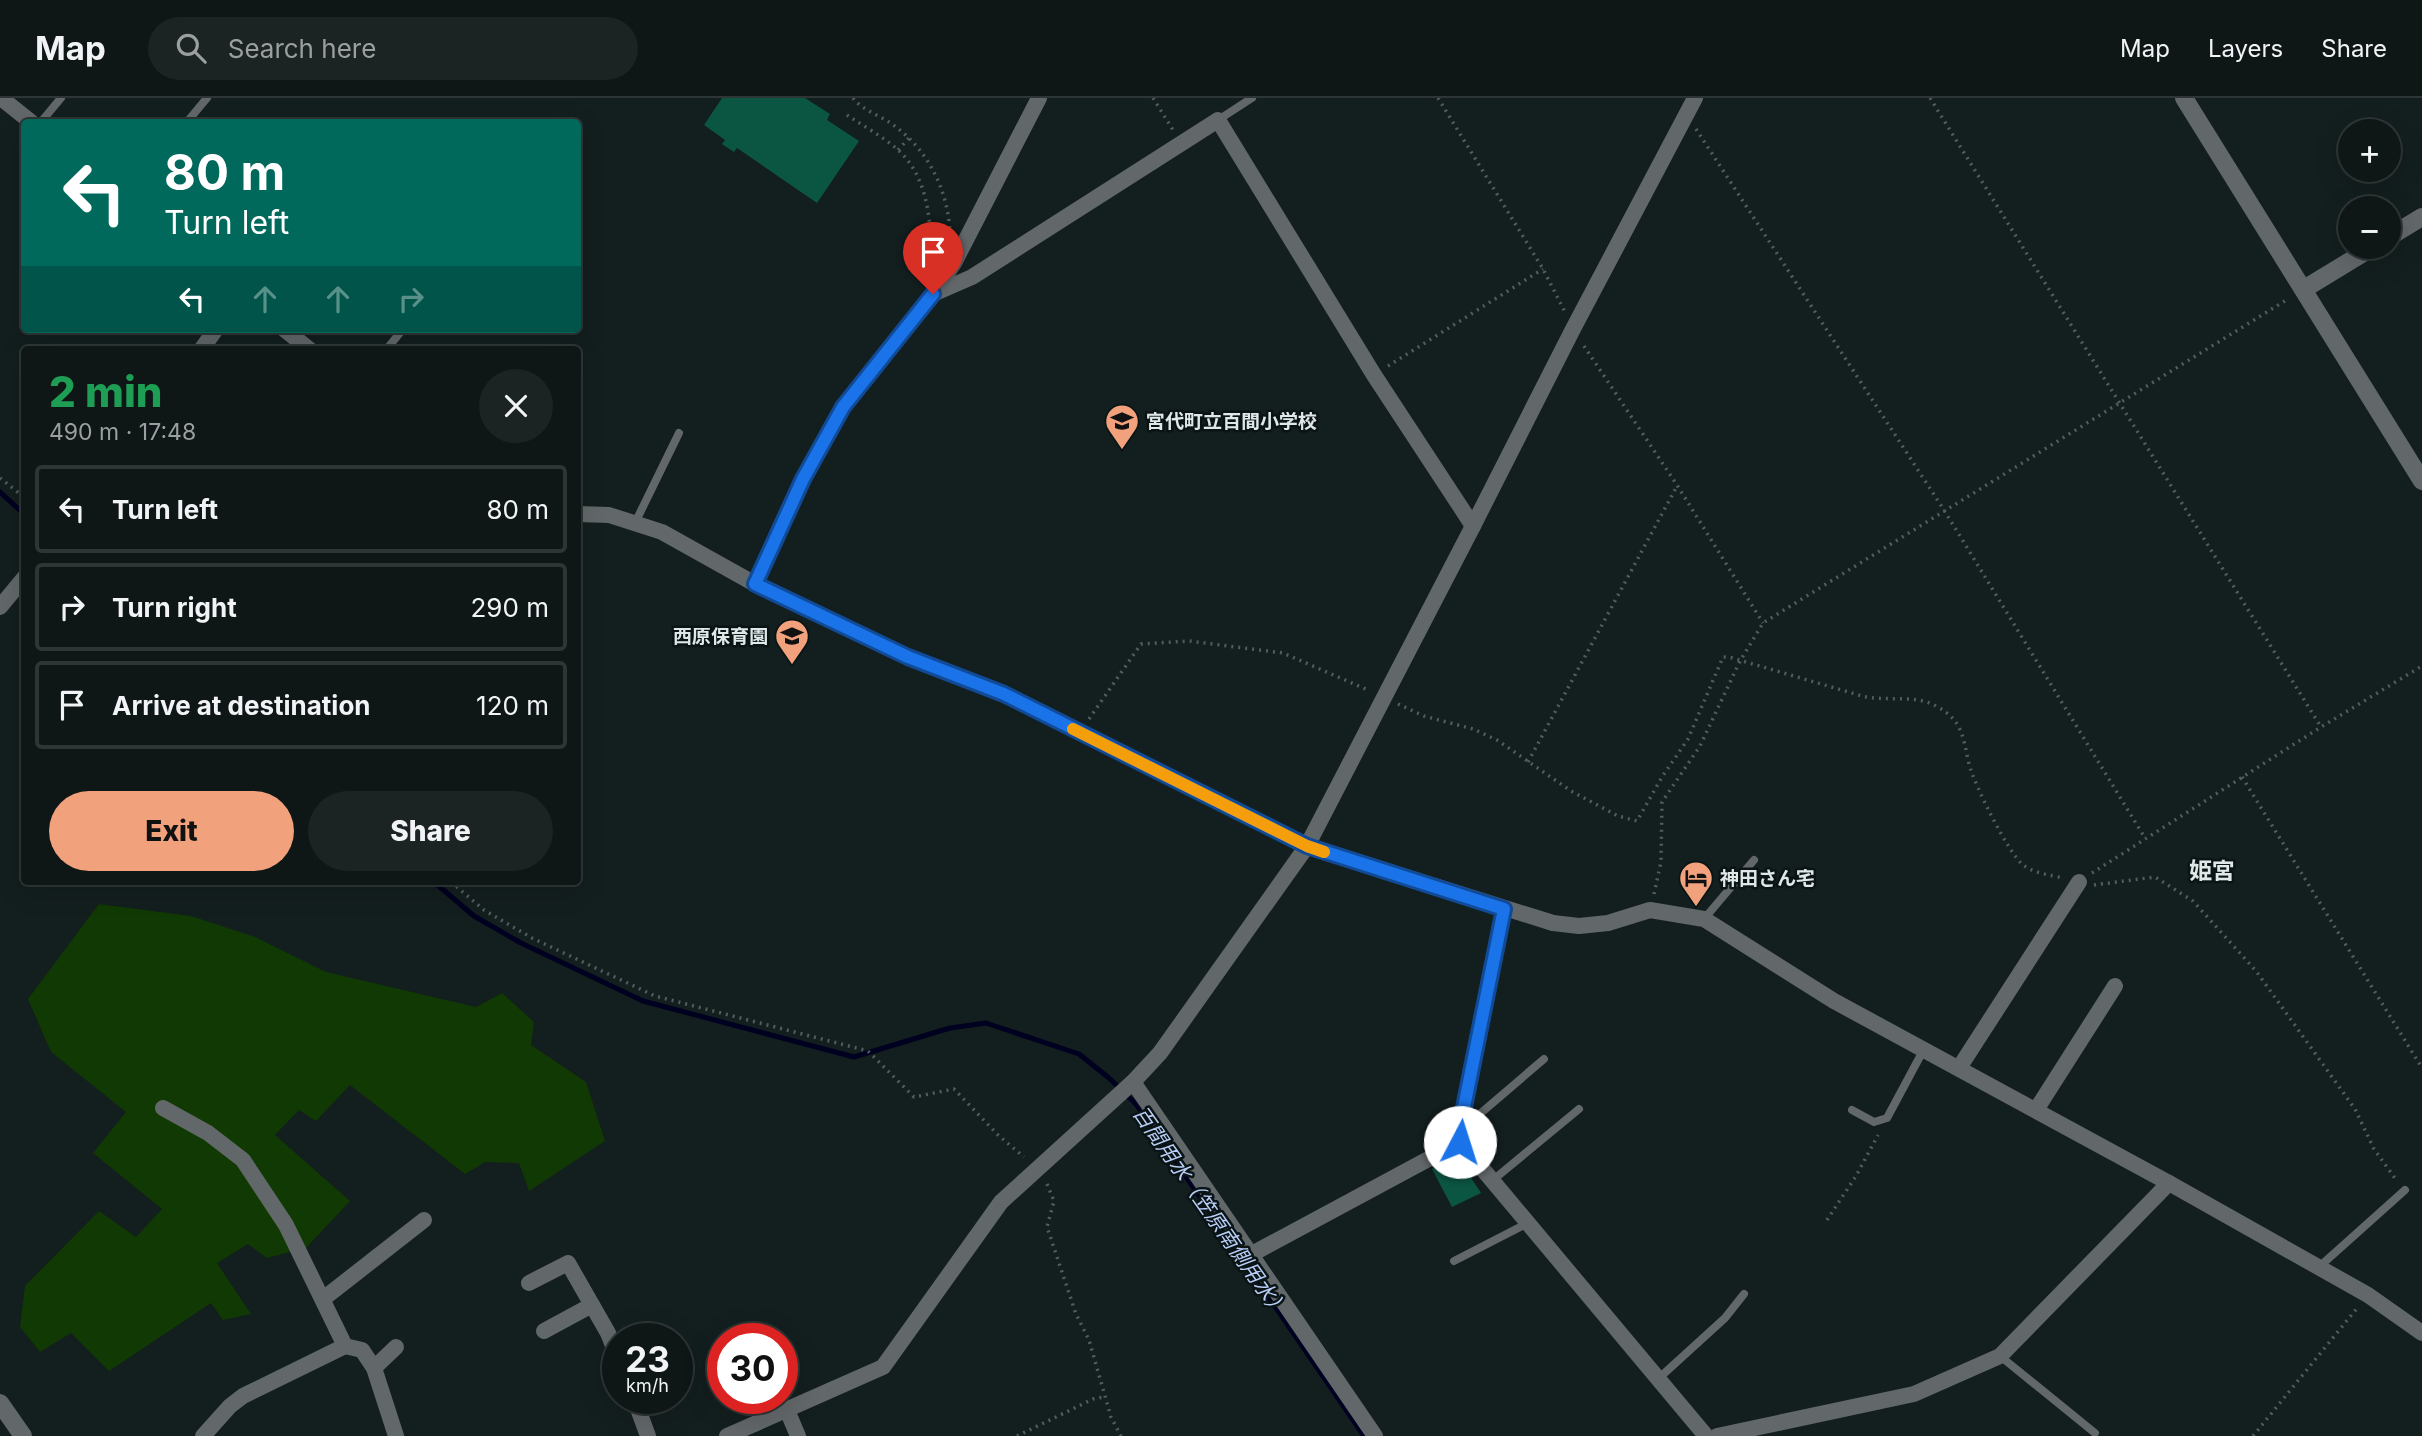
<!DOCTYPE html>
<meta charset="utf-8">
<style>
body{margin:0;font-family:Inter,"Noto Sans JP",sans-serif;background:#1c2323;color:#f1f3f6;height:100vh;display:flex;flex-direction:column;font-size:26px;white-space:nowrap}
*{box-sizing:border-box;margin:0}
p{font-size:23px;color:#9b9fa1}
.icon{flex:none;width:38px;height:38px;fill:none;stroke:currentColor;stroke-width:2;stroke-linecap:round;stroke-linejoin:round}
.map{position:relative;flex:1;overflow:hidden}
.sheet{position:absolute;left:21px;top:248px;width:560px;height:539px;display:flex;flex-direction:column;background:#0e1616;border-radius:7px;box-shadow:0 7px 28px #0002,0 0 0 2px #2e3535}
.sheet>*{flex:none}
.top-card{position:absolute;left:21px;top:21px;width:560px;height:214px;border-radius:7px;box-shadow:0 7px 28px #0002,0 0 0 2px #2e3535;background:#00695c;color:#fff;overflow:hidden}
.fabs{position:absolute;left:2338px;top:21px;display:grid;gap:14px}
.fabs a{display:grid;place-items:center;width:63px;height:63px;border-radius:50%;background:#0e1616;box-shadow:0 7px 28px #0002,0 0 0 2px #2e3535;font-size:35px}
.speed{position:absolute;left:602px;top:1225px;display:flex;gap:14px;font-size:35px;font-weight:700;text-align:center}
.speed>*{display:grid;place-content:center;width:91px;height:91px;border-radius:50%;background:#0e1616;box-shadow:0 7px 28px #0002,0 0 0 2px #2e3535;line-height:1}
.speed small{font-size:18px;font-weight:400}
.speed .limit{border:10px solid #d22;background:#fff;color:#111}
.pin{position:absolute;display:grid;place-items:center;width:60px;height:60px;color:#fff;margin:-72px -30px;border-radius:50% 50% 50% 0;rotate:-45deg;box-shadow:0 0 7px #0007}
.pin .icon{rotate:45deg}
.me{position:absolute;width:77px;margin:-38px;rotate:5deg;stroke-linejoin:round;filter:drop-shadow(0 0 5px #0008)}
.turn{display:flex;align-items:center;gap:24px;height:147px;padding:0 28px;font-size:32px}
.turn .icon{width:91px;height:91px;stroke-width:2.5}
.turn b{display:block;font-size:49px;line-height:60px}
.lanes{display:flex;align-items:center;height:66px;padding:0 28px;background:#0003;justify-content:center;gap:35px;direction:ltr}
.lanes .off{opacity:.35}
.round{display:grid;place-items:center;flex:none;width:74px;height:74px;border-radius:37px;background:#1c2323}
.overview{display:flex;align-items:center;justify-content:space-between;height:119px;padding:0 28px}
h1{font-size:42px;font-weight:800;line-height:52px;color:#1e9e55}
.cta{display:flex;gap:14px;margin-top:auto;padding:14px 28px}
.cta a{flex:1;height:80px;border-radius:42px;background:#f1a17c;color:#111;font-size:28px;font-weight:800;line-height:80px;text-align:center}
.cta a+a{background:#1c2323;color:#f1f3f6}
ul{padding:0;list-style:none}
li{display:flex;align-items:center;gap:21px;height:88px;margin:0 14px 10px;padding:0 14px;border:4px solid #2e3535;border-radius:7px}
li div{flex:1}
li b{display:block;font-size:26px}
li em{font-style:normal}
header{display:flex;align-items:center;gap:42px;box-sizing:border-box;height:98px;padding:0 35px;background:#0e1616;border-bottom:2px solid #2e3535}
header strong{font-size:33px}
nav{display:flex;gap:38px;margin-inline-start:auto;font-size:24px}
.search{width:490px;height:63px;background:#1c2323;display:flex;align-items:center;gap:18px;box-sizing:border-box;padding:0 24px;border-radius:38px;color:#9b9fa1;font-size:26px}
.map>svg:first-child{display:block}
</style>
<header>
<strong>Map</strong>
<div class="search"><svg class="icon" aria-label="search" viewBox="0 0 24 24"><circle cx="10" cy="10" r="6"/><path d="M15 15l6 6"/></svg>Search here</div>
<nav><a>Map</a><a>Layers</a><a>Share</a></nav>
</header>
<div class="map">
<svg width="2422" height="1338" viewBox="0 0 2422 1338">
<rect width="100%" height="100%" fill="#131e1e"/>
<path fill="#113904" d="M99 806 191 818 255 839 326 874 476 909 502 895 534 924 531 947 586 984 605 1043 529 1093 519 1065 485 1064 465 1076 350 987 316 1023 299 1012 275 1037 350 1103 306 1150 267 1160 248 1146 217 1165 251 1216 223 1222 211 1205 109 1273 71 1235 40 1254 20 1229 25 1188 99 1113 136 1139 162 1111 93 1055 126 1014 51 954 28 901Z"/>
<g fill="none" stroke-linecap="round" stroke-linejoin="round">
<g stroke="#000020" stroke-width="5">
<path d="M0 394 24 416"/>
<path d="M434 784 474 818 521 845 643 903 854 959 950 930 986 925 1079 956 1109 980 1136 1006 1364 1338"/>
</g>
</g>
<g fill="#0b5643">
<path d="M722 0H805L830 16 827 22 859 43 817 105 737 50 734 54 722 46 725 42 704 27Z"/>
<path d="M1450 1061 1456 1070 1462 1066 1481 1095 1452 1109 1432 1071Z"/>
</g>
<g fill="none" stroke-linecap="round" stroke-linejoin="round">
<g stroke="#535d5d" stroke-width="3.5" stroke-dasharray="2 5" stroke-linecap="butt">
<path d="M853 0C861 11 878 17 889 24 927 49 948 91 950 135"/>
<path d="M1153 0 1173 32"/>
<path d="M1438 0 1543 171 1565 214"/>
<path d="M1930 0 2321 629"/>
<path d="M847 17C863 28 882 38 897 51 930 80 932 129 930 169"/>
<path d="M1696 31 1944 412 2145 740"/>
<path d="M898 52 909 40"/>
<path d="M1584 248 1677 387 1763 525"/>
<path d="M1388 268 1543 171"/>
<path d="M0 380 24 399"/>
<path d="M1398 606 1424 618 1473 631 1497 642 1571 693 1618 718 1637 723 1662 679 1688 641 1723 559H1729L1862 598C1885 604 1915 596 1936 608 1963 622 1963 640 1969 666 1974 686 2008 754 2022 766 2032 775 2050 777 2063 780"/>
<path d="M1089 621 1141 546 1189 543 1283 555 1368 592"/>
<path d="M1528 664 1677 388"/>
<path d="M2242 679 2422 970"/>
<path d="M2092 775 2321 629 2422 568"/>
<path d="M451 784 484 812 532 840 655 898 868 953 914 999 954 991 999 1038 1024 1059"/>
<path d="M2094 787 2155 779 2193 803 2256 873 2355 1011 2374 1051 2397 1083"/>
<path d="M1654 796 1661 764 1662 704 1700 648 1740 563 1763 525 2288 201"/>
<path d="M1047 1086 1054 1103 1047 1129 1076 1216 1089 1242 1111 1319 1121 1338"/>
<path d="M1827 1122 1856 1078 1878 1037"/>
<path d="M1017 1338 1093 1301 1104 1299"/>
<path d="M2253 1338 2358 1209"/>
</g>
<g stroke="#626769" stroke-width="8">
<path d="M1218 22 1252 0"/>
<path d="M41 24 61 0"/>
<path d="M187 24 207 0"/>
<path d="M386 252 403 231"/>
<path d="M635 425 679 335"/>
<path d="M1704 821 1754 762"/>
<path d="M1852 1012 1874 1024 1887 1020 1924 951"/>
<path d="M1461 1032 1544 961"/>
<path d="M1493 1082 1579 1011"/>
<path d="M1454 1163 1528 1125"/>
<path d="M2319 1169 2405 1092"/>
<path d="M2000 1258 2095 1335"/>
<path d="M1658 1281 1725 1220 1744 1196"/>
</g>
<g stroke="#626769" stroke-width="16">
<path d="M1 0 31 24"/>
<path d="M933 196 972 179 1218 22 1374 277 1473 428"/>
<path d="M284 231 310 252"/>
<path d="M201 252 216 231"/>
<path d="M578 416 609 417 662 434 755 486 908 559 1004 596 1307 748 1553 825 1579 828 1608 825 1650 812 1704 821 1834 903 2169 1085 2368 1197 2422 1235"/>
<path d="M755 486 803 381 843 309 933 196 954 165 1039 0"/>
<path d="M0 509 24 480"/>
<path d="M1504 811 1459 1033 1460 1044 1706 1338"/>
<path d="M1959 970 2079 784"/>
<path d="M1133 984 1375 1338"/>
<path d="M163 1010 208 1035 243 1062 286 1127 345 1248 362 1252 374 1270 396 1338"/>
<path d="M2036 1012 2115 888"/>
<path d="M1250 1157 1460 1044"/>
<path d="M529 1185 568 1165 608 1235 618 1260"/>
<path d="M323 1201 424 1122"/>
<path d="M544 1233 592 1207"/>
<path d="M374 1270 396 1249"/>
<path d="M634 1300 648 1338"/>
<path d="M787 1312 798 1338"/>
<path d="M203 1338 230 1308 243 1298 345 1248"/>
<path d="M727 1338 883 1269 1001 1104 1133 984 1160 955 1307 748 1473 428 1573 231 1695 0"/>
<path d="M1717 1338 1914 1296 2000 1258 2169 1085"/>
</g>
<g stroke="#626769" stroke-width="18">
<path d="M2184 0 2422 383"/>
<path d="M2389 139 2422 119"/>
<path d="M2304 191 2373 149"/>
<path d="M0 1305 23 1338"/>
</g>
</g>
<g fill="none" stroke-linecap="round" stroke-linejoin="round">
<g stroke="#114b97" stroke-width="18">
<path id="route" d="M933 196 843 309 803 381 755 486 908 559 1004 596 1307 748 1504 811 1459 1034 1460 1044"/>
</g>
<use href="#route" stroke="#1a73e8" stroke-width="12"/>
<path stroke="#f59e0b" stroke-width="12" d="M1073 631 1307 748 1324 754"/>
</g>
<defs>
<g id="school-pin" transform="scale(1.75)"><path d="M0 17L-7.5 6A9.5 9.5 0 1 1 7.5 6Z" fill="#f1a17c" stroke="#0a1415"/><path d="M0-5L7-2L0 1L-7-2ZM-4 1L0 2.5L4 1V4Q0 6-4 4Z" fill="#111"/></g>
<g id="hotel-pin" transform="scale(1.75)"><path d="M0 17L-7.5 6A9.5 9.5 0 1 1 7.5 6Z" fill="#f1a17c" stroke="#0a1415"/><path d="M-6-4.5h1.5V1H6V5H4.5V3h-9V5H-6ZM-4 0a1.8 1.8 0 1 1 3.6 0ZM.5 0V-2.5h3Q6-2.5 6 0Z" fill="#111"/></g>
</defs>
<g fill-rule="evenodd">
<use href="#school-pin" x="1122" y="323"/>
<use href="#school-pin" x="792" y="538"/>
<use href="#hotel-pin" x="1696" y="780"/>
</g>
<g text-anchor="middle" stroke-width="5" stroke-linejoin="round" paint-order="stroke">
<g font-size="19" font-weight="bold" fill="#dfe7e7" stroke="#0a1415" text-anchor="start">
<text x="1146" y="330">宮代町立百間小学校</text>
<text x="768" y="545" text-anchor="end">西原保育園</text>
<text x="1720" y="787">神田さん宅</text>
</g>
<g font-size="21" font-style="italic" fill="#bacef8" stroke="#0a1415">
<text transform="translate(1210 1114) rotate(55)" y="7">百間用水（笠原南側用水）</text>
</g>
<g font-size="23" font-weight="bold" fill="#dfe7e7" stroke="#0a1415">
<text x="2212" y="781">姫宮</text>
</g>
</g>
</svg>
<div class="fabs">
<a>+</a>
<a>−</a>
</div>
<div class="speed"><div>23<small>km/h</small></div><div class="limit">30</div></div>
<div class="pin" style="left:933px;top:196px;background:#d93025"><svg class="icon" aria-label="arrive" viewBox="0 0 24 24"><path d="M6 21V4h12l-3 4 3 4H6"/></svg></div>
<svg class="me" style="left:1460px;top:1044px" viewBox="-20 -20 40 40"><circle r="19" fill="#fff"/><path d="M0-13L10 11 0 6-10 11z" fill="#1a73e8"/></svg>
<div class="top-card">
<div class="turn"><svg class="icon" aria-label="left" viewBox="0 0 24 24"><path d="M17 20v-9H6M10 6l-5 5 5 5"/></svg><div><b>80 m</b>Turn left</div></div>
<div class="lanes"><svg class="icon" aria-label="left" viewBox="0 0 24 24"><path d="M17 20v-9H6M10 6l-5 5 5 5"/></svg><svg class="icon off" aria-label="ahead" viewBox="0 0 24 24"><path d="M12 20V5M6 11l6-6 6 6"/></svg><svg class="icon off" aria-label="ahead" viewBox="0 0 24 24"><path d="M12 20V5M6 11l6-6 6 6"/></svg><svg class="icon off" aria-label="right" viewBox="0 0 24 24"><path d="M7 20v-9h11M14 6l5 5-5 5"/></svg></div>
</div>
<section class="sheet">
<div class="overview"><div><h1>2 min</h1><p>490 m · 17:48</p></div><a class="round"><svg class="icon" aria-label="close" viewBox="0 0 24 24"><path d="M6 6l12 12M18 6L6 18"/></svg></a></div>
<ul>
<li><svg class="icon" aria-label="left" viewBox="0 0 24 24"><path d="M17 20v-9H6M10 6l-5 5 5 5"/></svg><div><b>Turn left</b></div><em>80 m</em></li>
<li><svg class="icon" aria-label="right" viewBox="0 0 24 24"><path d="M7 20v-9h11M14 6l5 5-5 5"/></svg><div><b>Turn right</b></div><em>290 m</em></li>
<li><svg class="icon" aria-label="arrive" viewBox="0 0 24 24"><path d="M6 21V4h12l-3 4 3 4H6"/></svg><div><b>Arrive at destination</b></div><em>120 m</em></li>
</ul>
<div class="cta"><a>Exit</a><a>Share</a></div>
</section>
</div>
